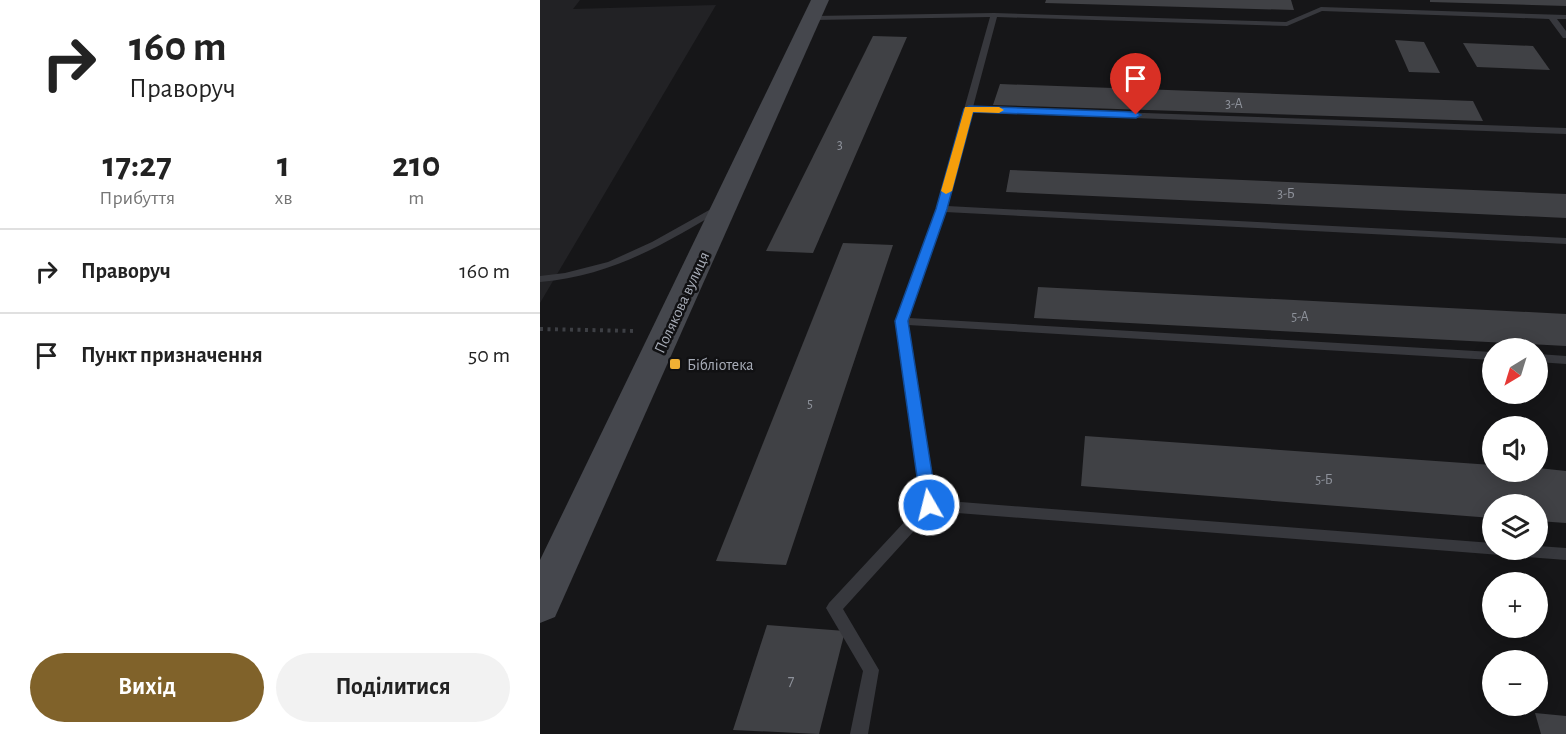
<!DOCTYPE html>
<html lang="uk">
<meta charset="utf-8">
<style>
body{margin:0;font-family:"Alegreya Sans",sans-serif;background:#f2f2f2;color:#222;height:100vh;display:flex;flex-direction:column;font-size:22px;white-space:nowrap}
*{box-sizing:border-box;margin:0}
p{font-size:20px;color:#767676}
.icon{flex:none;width:33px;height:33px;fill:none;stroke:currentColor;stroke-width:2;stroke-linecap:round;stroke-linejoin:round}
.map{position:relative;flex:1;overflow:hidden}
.sheet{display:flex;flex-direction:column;background:#fff;width:540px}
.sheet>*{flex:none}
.top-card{background:#fff;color:#222;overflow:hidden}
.needle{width:39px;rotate:218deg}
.controls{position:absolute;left:942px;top:338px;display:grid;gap:12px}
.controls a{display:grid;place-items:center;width:66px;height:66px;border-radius:50%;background:#fff;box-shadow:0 3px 15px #0003;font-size:30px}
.pin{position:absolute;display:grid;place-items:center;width:51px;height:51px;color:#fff;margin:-62px -26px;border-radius:50% 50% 50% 0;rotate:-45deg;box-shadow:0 0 6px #0007}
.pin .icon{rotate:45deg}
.me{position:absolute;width:66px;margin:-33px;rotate:352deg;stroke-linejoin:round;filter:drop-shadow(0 0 4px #0008)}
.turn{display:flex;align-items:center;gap:21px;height:126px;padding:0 30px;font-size:27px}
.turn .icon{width:78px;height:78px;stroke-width:2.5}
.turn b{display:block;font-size:42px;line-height:51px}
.eta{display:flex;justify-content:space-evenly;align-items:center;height:102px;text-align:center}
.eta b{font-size:36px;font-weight:700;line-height:42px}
.primary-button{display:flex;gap:12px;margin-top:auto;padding:12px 30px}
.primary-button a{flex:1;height:69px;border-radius:36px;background:#80622a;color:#fff;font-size:24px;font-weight:700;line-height:69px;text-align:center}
.primary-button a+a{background:#f2f2f2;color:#222}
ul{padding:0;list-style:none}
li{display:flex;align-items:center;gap:18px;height:84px;padding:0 30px;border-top:2px solid #e0e0e0}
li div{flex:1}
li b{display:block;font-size:22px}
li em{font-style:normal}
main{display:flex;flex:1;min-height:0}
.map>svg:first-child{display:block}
</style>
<main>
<section class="sheet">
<div class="top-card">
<div class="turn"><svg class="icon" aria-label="right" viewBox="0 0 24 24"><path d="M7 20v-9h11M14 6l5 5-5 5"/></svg><div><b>160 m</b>Праворуч</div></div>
</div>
<div class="eta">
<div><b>17:27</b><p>Прибуття</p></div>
<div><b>1</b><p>хв</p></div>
<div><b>210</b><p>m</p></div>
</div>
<ul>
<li><svg class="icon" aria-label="right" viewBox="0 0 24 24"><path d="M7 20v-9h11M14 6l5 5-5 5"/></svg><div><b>Праворуч</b></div><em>160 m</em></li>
<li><svg class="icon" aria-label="arrive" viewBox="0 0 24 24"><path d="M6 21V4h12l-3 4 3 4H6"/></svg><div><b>Пункт призначення</b></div><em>50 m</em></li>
</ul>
<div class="primary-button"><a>Вихід</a><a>Поділитися</a></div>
</section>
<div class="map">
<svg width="1026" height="734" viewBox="0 0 1026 734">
<rect width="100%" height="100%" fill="#161618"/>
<path fill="#222225" d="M0 0H40L33 9 176 5 0 303Z"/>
<g fill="#404145">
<path d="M506 0H751L754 10 505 3Z"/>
<path d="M890 0H1026V6L890 2Z"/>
<path d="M333 36 367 37 273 253 226 251Z"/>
<path d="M855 40 884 42 900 73 869 72Z"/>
<path d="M923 43 993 46 1010 70 937 67Z"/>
<path d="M460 84 933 101 943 121 453 105Z"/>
<path d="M470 170 1026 194V218L466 192Z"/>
<path d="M303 243 353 245 246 565 176 561Z"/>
<path d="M498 287 1026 314V346L494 318Z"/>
<path d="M545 436 952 465V471H998V468L1026 471V523L998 521V504H952V518L541 486Z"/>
<path d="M227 625 305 631 279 734 193 730Z"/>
<path d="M995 713 1026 716V734H1001Z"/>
</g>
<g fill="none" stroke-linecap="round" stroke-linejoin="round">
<path stroke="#3d3f44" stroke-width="4" stroke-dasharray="3 4.5" stroke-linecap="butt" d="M0 329 96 331"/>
<g fill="#37383d" fill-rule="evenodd">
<path d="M781 7 1026 15V19H1017L1026 31V38H1023L1009 19 782 11 747 26 457 17 433 107 1026 128V134L432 112 407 206 1026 238V244L405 212 369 318 952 352V360L368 325 395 500 952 543V549H998V546L1026 548V560L392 511 303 609 339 670 328 734H310L323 671 286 608 289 603 382 503 356 321 396 209 450 17 273 20 269 18 273 16 454 13 746 22Z"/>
<path d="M180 204 185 207 183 209C123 245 71 276 0 282V276L25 273 68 262 112 242Z"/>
<path d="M998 354 1026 356V364L998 362Z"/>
</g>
<path fill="#45474d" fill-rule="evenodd" d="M271 0H289L15 617 0 623V560Z"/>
</g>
<path fill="#1a73e8" stroke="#114b97" stroke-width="1.5" d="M429 106 596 112 601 115 596 118 433 112 407 209 368 321 397 505 394 510 389 512 383 510 381 505 355 321 396 209 424 109Z"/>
<path fill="#f59e0b" d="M425 107H459L464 110 459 113 433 112 412 191 406 194 401 191Z"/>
<rect fill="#f2b134" stroke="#111113" stroke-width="2" x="129" y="358" width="12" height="12" rx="3"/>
<g text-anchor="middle" stroke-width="5" stroke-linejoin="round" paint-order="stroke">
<g font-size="14" fill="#8e929b">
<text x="694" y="108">3-А</text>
<text x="300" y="149">3</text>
<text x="746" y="198">3-Б</text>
<text x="760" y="321">5-А</text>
<text x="270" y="408">5</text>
<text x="784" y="484">5-Б</text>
</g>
<g font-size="16" fill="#a8adb8" stroke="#111113">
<text transform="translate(141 302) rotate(-65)" y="6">Полякова вулиця</text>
</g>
<g font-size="16" fill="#a8adb8" stroke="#111113" text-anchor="start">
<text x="147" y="370">Бібліотека</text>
</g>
<g font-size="16" fill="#8e929b">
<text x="251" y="686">7</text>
</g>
</g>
</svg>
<div class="controls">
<a><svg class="needle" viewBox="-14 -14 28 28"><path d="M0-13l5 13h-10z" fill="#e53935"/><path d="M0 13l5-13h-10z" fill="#767676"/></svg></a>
<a><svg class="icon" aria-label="sound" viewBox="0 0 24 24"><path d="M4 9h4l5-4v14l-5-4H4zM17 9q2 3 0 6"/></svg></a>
<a><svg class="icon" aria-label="layers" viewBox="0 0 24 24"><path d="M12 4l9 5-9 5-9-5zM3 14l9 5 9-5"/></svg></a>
<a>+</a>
<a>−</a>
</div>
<div class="pin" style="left:596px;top:115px;background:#d93025"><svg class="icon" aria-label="arrive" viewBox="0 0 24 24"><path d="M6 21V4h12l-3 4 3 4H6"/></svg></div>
<svg class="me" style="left:389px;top:505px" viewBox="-20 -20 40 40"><circle r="17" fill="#1a73e8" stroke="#fff" stroke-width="3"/><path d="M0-11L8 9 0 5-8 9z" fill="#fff"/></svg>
</div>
</main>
